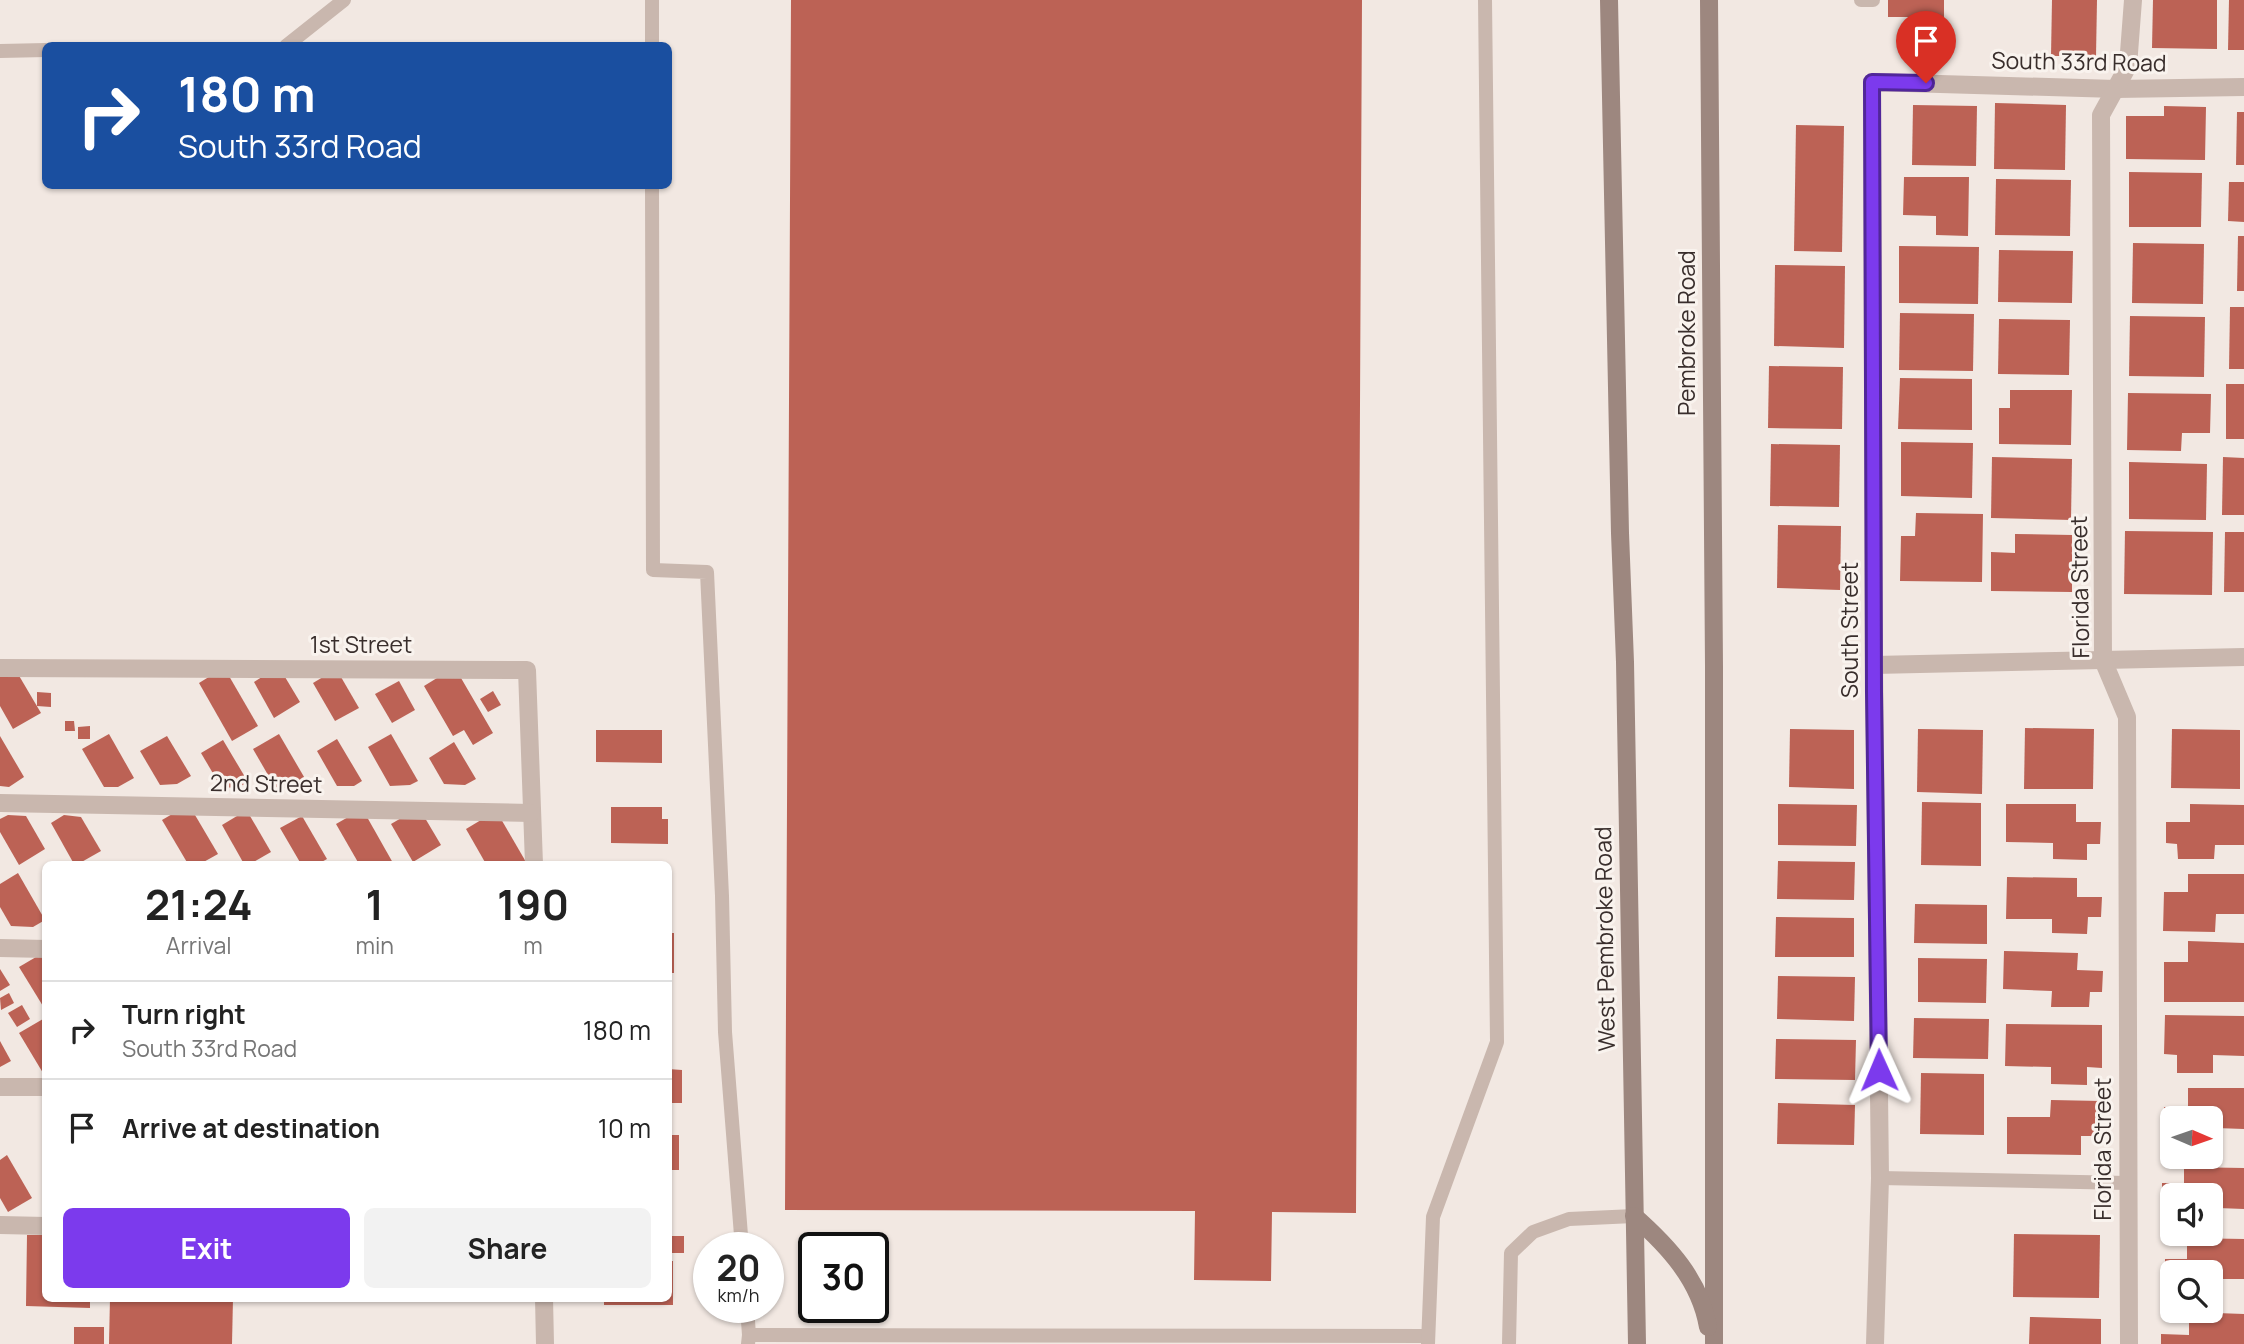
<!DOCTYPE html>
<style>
body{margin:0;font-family:Manrope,sans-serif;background:#f2f2f2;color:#222;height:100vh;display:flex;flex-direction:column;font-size:26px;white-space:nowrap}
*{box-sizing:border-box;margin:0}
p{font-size:23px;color:#767676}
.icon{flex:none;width:38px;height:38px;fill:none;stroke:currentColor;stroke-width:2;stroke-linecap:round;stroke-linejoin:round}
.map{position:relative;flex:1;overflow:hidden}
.side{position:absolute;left:42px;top:861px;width:630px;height:441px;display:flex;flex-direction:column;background:#fff;border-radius:10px;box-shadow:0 2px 5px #0004}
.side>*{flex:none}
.guide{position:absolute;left:42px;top:42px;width:630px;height:147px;border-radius:10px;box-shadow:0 2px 5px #0004;background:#1a4fa0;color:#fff;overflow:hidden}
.needle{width:46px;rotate:92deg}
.tools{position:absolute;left:2160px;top:1106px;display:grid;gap:14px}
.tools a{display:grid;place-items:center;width:63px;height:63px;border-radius:10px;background:#fff;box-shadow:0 2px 5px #0004;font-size:35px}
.speed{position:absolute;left:693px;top:1232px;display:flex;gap:14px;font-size:35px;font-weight:700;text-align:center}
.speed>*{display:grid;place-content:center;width:91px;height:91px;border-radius:50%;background:#fff;box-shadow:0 2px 5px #0004;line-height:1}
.speed small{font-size:18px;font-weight:400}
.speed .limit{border:4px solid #111;border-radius:10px;background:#fff;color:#111}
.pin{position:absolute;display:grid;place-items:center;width:60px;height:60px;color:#fff;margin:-72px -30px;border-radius:50% 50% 50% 0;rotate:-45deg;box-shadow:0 0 7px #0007}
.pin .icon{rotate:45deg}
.me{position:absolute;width:77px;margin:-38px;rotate:359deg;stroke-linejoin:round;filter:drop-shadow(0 0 5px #0008)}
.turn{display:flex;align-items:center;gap:24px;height:147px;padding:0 21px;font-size:32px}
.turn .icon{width:91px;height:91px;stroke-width:2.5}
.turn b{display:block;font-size:49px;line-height:60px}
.eta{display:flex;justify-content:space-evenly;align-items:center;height:119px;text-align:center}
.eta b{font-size:42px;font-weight:700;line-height:49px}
.button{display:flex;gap:14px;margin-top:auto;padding:14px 21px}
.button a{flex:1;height:80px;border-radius:10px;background:#7c3aed;color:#fff;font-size:28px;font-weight:700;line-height:80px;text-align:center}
.button a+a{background:#f2f2f2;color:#222}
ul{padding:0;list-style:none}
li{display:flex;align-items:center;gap:21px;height:98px;padding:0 21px;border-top:2px solid #e0e0e0}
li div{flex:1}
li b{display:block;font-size:26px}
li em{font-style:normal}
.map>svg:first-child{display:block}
</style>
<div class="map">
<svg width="2244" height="1344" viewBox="0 0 2244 1344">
<rect width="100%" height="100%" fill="#f2e8e2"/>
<g fill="#bc6255">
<path d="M791 0H1362L1356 1213 1272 1212 1271 1281 1194 1280 1195 1211 785 1210Z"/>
<rect x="1888" y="0" width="56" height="17"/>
<path d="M2052 0H2097L2096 56H2051Z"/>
<path d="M2153 0H2217V49L2152 48Z"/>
<path d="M2229 0H2244V50H2228Z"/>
<path d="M1995 103 2066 105 2065 170 1994 169Z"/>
<path d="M1913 105 1977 106 1976 166 1912 165Z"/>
<path d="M2164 106 2206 107 2205 160 2126 159V116H2164Z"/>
<path d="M2237 112H2244V165H2236Z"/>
<path d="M1796 125 1844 126 1842 252 1794 251Z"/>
<path d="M2129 172 2202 173 2201 227H2129Z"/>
<path d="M1904 177H1969L1968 236 1936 235V216L1903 215Z"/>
<path d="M1996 179 2071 180 2070 236 1995 235Z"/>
<path d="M2229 182H2244V222L2228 221Z"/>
<path d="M2238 236H2244V291H2237Z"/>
<path d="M2133 243 2204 244 2203 304 2132 303Z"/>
<path d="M1899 246 1979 247 1978 304 1899 303Z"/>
<path d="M1999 250 2073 251 2072 303 1998 302Z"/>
<path d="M1775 265 1845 266 1844 348 1774 346Z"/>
<path d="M2230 307H2244V369H2229Z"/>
<path d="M1900 313 1974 314 1973 371 1899 370Z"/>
<path d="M2130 316 2205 317 2204 377 2129 376Z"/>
<path d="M1999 319 2070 320 2069 375 1998 374Z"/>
<path d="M1769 366 1843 367 1842 429 1768 428Z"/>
<path d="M1900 378 1972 379V430L1898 429Z"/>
<rect x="2226" y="384" width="18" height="55"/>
<path d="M2010 390H2072L2071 445 1999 444V408H2010Z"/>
<path d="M2128 393 2211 394 2210 433H2182L2181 451 2127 450Z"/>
<path d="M1901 442 1973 443 1972 498 1901 496Z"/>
<path d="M1771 444 1840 445 1839 507 1770 506Z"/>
<path d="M1992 457 2072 459 2071 520 1991 518Z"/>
<path d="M2223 457 2244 458V515H2222Z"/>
<path d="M2129 462 2207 464 2206 520 2129 519Z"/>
<path d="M1916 513 1983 514 1982 582 1900 581 1901 536H1915Z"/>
<path d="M1778 525 1841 526 1840 590 1777 588Z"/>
<path d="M2125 531 2213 532 2212 595 2124 594Z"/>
<path d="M2225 532H2244V592H2224Z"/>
<path d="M2015 534 2072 535V592L1991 591V552L2015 553Z"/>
<path d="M0 674H18L41 713 13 729 0 706Z"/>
<path d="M212 675 229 676 258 726 232 741 199 683Z"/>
<path d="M265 675 285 677 300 702 274 718 254 682Z"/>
<path d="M323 677H341L359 708 335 721 313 683Z"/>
<path d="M437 678H461L493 733 473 745 464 730 453 736 424 686Z"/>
<path d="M399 681 415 710 392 723 375 694Z"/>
<path d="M493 691 501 705 488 712 480 699Z"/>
<path d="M37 692 51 693V707L37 706Z"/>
<path d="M65 721H74L75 731H65Z"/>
<path d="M90 726V739H78V727Z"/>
<path d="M2025 728 2094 729 2093 789H2024Z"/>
<path d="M1790 729 1854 730V789L1789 787Z"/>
<path d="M1918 729 1983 730 1982 794 1917 792Z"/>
<path d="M2172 729 2240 730V789L2171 788Z"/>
<path d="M596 730H662V763L596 762Z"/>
<path d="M109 734 134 778 118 787H104L82 749Z"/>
<path d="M279 734 307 782 296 789 275 787 253 749Z"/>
<path d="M391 734 418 781 410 785 390 786 368 747Z"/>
<path d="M0 736 24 777 9 787 0 786Z"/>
<path d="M167 736 191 776 177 784 160 785 140 751Z"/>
<path d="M337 739 362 781 354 786H337L317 751Z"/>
<path d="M223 740 248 782 237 788 221 787 201 753Z"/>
<path d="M454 742 476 779 465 785 444 784 429 758Z"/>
<path d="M1922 802 1981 803V866L1921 865Z"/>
<path d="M1778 804 1857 805 1856 846 1778 845Z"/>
<path d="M2006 804H2076V822H2101L2100 844H2087V860L2053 859V843L2006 842Z"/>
<path d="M2190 804 2244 805V845H2215L2214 859H2178L2177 844 2166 843V822H2190Z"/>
<path d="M611 807H662V819H668V844L611 843Z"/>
<path d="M174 813 195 815 218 854 200 864H188L162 820Z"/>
<path d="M8 815 26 816 45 849 19 865 0 832V819Z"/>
<path d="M64 815 81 817 101 851 78 864H74L51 823Z"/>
<path d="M237 816H250L271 852 250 864H244L222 825Z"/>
<path d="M302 816 327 859 318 864H301L280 828Z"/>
<path d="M350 816 367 817 393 863 359 864 336 824Z"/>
<path d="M403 817 425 818 441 845 413 862 391 824Z"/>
<path d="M486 817 501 819 526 862 521 864H486L466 829Z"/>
<path d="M1778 861 1855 862 1854 900 1777 899Z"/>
<path d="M18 873 45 920 33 927 11 926 0 907V884Z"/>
<path d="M2188 874H2244V914H2216L2215 932 2163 931 2164 892H2188Z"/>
<path d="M2007 877 2077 878V897H2102L2101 917H2088L2087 934 2052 933V919H2006Z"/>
<path d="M1915 904 1987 905V944L1914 943Z"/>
<path d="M1776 917 1854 918V957H1775Z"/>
<rect x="668" y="933" width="6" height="40"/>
<path d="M2188 941 2244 943V1002H2164V962H2188Z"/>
<path d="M2004 951 2078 953 2077 970 2103 971 2102 992H2090L2089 1007H2051L2052 991 2003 989Z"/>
<path d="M36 957H46V1011L19 967Z"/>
<path d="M1918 958 1987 959 1986 1003 1918 1002Z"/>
<path d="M0 969 10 985 0 991Z"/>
<path d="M1778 976 1855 977 1854 1021 1777 1019Z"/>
<path d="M9 993 14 1003 1 1010 0 998Z"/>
<path d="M22 1005 30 1019 17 1027 8 1013Z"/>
<path d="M2165 1015 2244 1016V1056L2213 1055V1073H2177V1055L2164 1054Z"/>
<path d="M1914 1018 1989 1019 1988 1059 1913 1058Z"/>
<path d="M43 1019 46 1024V1078L19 1033Z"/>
<path d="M2006 1024 2102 1025V1068L2087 1067V1085L2051 1084V1067L2005 1066Z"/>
<path d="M1776 1039 1856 1040 1855 1080 1775 1079Z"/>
<path d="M0 1041 11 1061 0 1067Z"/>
<path d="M668 1069 682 1070V1103H668Z"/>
<path d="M1921 1073 1984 1074V1135L1920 1134Z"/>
<path d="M2188 1088H2244V1129L2216 1128V1146H2210V1118H2172V1127H2164V1107H2188Z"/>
<path d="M2051 1100 2101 1101 2100 1136H2081V1155L2007 1154V1117H2050Z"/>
<path d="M1778 1103 1855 1105 1854 1145 1777 1144Z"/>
<rect x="668" y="1135" width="11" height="35"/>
<path d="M7 1155 32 1198 8 1212 0 1198V1160Z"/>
<path d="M2184 1167 2244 1168V1209L2218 1208V1227H2210V1195H2172V1208H2162V1183H2184Z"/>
<rect x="668" y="1203" width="3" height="30"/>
<path d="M2014 1234 2100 1235 2099 1298 2013 1297Z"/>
<path d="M27 1235H46V1298H90V1308L26 1306Z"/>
<rect x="668" y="1236" width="16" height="17"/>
<path d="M2187 1238 2244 1239V1279H2216L2215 1293H2210V1272H2172V1278H2165V1259H2187Z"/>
<path d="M668 1261H673V1305H604V1298H668Z"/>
<path d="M110 1298H233L232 1344H109Z"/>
<path d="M2189 1312 2244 1314V1344H2161V1334L2189 1335Z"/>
<path d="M2030 1317 2101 1319V1344H2029Z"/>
<rect x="74" y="1327" width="30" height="17"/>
</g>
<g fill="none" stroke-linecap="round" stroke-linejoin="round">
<g stroke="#c9b7ae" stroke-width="14">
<path d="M652 0V46"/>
<path d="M1861 0H1873"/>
<path d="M286 46 344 0"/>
<path d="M0 51 46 50"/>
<path d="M652 186 653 570 707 572 722 896 725 1032 742 1248"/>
<path d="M1880 1178 2127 1183"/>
<path d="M747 1307 749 1335"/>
<path d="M748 1344 749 1335 1428 1336"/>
<path d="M1428 1344 1433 1217 1497 1042 1485 0"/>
<path d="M1509 1344 1511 1253 1533 1232 1569 1219 1634 1216"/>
</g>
<g stroke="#c9b7ae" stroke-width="18">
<path d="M1874 665 2244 657"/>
<path d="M0 668 527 670 534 864"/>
<path d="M0 803 531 813"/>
<path d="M0 948 46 949"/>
<path d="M0 1087H46"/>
<path d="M0 1225 46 1226"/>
<path d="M544 1298 545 1344"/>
<path d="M1875 1344 1880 1178 1874 665 1872 82 2116 89 2244 87"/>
<path d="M2129 1344 2127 717 2103 660 2101 115 2128 66 2133 0"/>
</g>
<g stroke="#9d877f" stroke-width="18">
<path d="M1609 0 1620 533 1625 662 1637 1344"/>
<path d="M1709 0 1714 666V1344"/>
<path d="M1634 1216C1668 1246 1700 1280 1708 1327"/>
</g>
</g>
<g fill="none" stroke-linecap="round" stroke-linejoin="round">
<g stroke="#51269a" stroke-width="18">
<path id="route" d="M1879 1070 1874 692 1872 82 1926 83"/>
</g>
<use href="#route" stroke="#7c3aed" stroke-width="12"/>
</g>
<g text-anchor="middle" stroke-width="6" stroke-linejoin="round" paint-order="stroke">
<g font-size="23" fill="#392e2c" stroke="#f9f3ee">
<text transform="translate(2079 62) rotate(1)" y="8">South 33rd Road</text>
<text transform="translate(1687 333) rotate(-90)" y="8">Pembroke Road</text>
<text transform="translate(2080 587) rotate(-91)" y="8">Florida Street</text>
<text transform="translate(1850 630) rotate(-90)" y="8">South Street</text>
<text x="361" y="653">1st Street</text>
<text transform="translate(266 784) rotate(1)" y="8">2nd Street</text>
<text transform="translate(1605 939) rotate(-91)" y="8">West Pembroke Road</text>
<text transform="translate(2103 1149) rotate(-90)" y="8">Florida Street</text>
</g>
</g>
</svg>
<div class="tools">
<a><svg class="needle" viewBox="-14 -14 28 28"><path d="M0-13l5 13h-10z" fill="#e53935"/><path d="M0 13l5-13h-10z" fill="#767676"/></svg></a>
<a><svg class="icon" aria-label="sound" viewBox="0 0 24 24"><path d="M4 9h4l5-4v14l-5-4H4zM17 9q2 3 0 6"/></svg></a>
<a><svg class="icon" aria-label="search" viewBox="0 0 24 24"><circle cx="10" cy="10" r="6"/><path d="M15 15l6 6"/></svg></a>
</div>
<div class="speed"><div>20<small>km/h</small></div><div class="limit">30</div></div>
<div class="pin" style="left:1926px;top:83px;background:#d93025"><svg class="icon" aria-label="arrive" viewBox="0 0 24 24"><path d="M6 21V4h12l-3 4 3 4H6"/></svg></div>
<svg class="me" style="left:1879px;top:1070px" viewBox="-20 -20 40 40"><path d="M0-17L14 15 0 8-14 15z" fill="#7c3aed" stroke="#fff" stroke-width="4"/></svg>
<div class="guide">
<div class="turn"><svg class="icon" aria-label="right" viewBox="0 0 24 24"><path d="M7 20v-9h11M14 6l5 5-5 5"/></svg><div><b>180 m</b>South 33rd Road</div></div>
</div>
<section class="side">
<div class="eta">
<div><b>21:24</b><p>Arrival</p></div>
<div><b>1</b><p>min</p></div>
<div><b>190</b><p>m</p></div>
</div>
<ul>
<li><svg class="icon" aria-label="right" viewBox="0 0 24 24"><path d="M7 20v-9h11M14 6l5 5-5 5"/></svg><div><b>Turn right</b><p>South 33rd Road</p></div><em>180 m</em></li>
<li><svg class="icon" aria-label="arrive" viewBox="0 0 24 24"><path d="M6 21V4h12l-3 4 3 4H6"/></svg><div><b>Arrive at destination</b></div><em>10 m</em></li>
</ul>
<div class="button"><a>Exit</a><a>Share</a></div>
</section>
</div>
